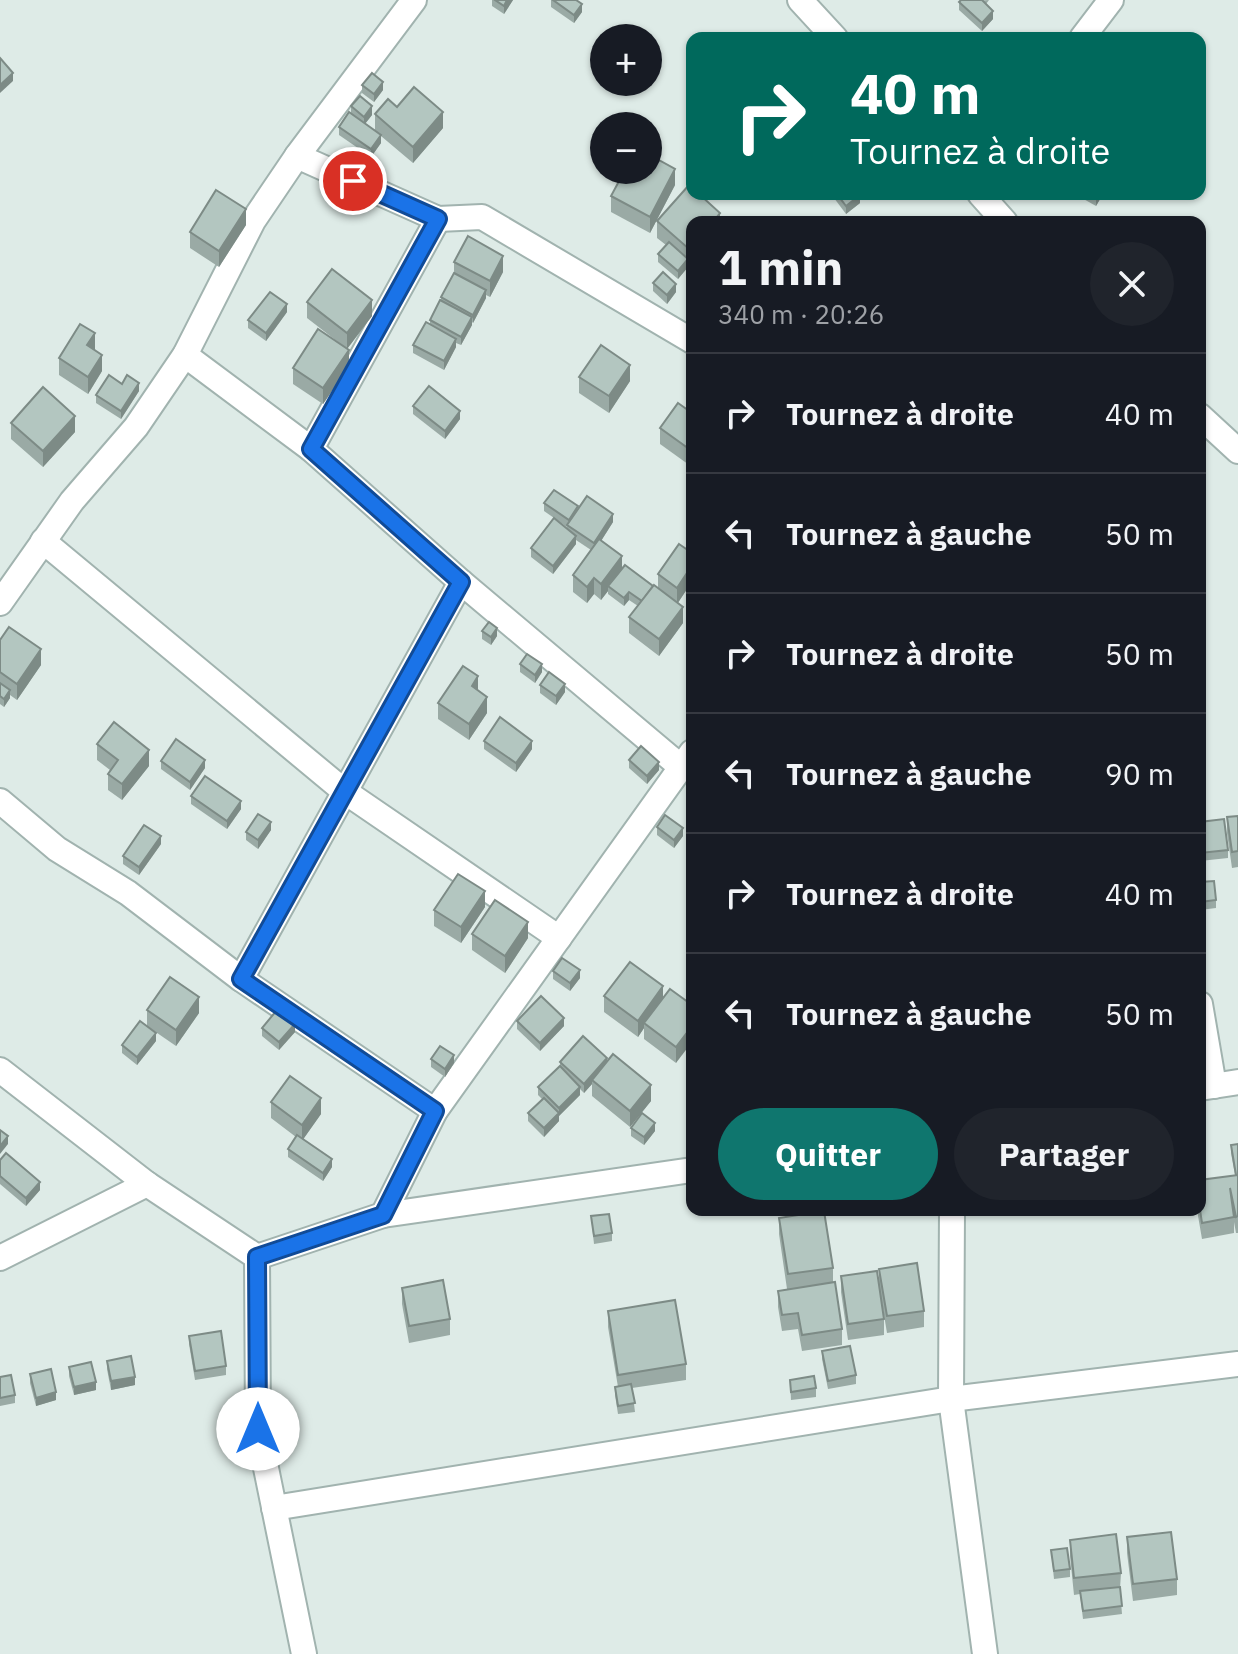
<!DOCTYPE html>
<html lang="fr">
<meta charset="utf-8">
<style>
body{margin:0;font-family:"IBM Plex Sans",sans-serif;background:#20242c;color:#f1f3f6;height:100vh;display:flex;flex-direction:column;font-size:30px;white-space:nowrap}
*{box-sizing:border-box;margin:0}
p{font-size:26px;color:#9ea1a6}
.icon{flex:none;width:44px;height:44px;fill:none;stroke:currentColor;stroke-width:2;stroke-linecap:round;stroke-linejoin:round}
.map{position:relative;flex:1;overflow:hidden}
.drawer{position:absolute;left:686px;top:216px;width:520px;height:1000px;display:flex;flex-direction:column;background:#171b24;border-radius:16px;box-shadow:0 2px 6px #0004}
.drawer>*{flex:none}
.top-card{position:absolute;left:686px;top:32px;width:520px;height:168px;border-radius:16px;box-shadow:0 2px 6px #0004;background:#00695c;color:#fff;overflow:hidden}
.buttons{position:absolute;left:590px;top:24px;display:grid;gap:16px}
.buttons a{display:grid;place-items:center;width:72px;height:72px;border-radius:50%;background:#171b24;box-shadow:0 2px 6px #0004;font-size:40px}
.pin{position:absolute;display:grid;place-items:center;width:68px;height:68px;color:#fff;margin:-34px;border:4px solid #fff;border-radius:50%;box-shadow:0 2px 8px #0007}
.me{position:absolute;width:88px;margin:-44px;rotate:0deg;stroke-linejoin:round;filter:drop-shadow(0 0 6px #0008)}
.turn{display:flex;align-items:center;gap:28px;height:168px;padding:0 32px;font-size:36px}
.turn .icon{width:104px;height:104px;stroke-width:2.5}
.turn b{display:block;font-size:56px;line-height:68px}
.round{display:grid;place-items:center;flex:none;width:84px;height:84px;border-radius:42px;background:#20242c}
.summary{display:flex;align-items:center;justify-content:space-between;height:136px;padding:0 32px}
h1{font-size:48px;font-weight:800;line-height:60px}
.primary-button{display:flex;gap:16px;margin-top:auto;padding:16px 32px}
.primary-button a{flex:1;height:92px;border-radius:48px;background:#0f766e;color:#fff;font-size:32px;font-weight:800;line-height:92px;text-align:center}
.primary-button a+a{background:#20242c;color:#f1f3f6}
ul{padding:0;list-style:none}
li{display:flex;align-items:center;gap:24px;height:120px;padding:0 32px;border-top:2px solid #363941}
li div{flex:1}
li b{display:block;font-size:30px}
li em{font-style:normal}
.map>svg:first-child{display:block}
</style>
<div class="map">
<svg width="1238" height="1654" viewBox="0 0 1238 1654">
<rect width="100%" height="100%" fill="#deebe7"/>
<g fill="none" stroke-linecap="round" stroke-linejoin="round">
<g stroke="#a1b3af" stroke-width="28">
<g id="minor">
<path d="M800 0 835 38"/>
<path d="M1082 38 1111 0"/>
<path d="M297 156 438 219 482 217 692 341"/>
<path d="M980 194 1005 222"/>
<path d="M185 355 311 449 461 582 681 767"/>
<path d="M1200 416 1238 451"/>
<path d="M311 449 438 219"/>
<path d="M43 541 344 791 559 938"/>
<path d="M0 603 72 501 136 427 185 355 253 221 297 156 414 0"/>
<path d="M0 801 57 849 128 893 241 979 435 1111"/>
<path d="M241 979 461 582"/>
<path d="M1200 1004 1214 1086"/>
<path d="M0 1070 147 1184 257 1257 258 1429 304 1654"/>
<path d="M1200 1088 1238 1082"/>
<path d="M952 1210 951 1399 985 1654"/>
<path d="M383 1215 435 1111 692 752"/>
<path d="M257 1257 383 1215 692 1170"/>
<path d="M0 1258 147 1184"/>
<path d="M274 1508 951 1399 1238 1364"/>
</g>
</g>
<use href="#minor" stroke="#fff" stroke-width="24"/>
</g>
<g fill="#9aaaa5">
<path d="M492 0H513L504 14 492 6Z"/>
<path d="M551 0H576L582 12 574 23 551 7Z"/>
<path d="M989 0 986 4 993 19 982 31 959 10V2Z"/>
<path d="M362 85 383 90 374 102 362 93Z"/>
<path d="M351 106 372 115 365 124 375 130V114L397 107 443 128 413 163 381 136V143L371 157 339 135V127L351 113Z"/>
<path d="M675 185 650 233 611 212V196Z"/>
<path d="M834 194H859L860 203 846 214 834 198Z"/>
<path d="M1080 194H1103L1096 206 1080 197Z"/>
<path d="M657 221 720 222 688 265V267L678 279 658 262V254L666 245 657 238Z"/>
<path d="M246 225 219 267 190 248V232Z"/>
<path d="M454 262 503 272 490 297 486 295V298L473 323 472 322V325L461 345 456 343V347L444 370 413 353V345L430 324V320L454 273Z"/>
<path d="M653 283 676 292 667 304 653 291Z"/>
<path d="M307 302 372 316 347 349 307 318Z"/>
<path d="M287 312 266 341 248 328V320Z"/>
<path d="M95 349 102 371 88 394 59 375V358Z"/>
<path d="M349 366 323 404 293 384V368Z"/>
<path d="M579 377 630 381 609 413 579 393Z"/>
<path d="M122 384 139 391 121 419 96 403V395Z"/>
<path d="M413 406 460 419 445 439 413 414Z"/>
<path d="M692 413V467L660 444V428Z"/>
<path d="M11 423 75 432 43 467 11 439Z"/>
<path d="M544 503 578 509 613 522 601 541 622 568 653 586 658 588V574L692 553V593L687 589 678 603 683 623 659 656 629 633V617L638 606 629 600 624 606 608 594V591L601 600 594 594 587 603 573 592V575L591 550 576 540V544L553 574 531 557V548L567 528V527L544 511Z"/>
<path d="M482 631 497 636 491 645 482 639Z"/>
<path d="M0 640 41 665 17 700 10 695V698L4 707 0 704Z"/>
<path d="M520 664 542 672 535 683 520 672Z"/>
<path d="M540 685 565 692 556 705 540 693Z"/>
<path d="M478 690 487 713 469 740 438 719V703Z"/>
<path d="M484 741 532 749 516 772 484 749Z"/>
<path d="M97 744 149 766 122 800 108 790V774L110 770 97 760Z"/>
<path d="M629 760 659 770 647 784 629 768Z"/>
<path d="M161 761 205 768 190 790 161 769Z"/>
<path d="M191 796 241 809 227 829 191 804Z"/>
<path d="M1238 816V867L1232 868 1227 833V817Z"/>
<path d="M1200 822 1228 850V858L1200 861Z"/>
<path d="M657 827 683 836 674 848 657 835Z"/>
<path d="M271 830 258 849 246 840V832Z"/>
<path d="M161 844 139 875 123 864V856Z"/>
<path d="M1200 882 1216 900V908L1200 910Z"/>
<path d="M485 907 461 943 434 926V910Z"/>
<path d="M472 934 528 938 505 973 472 950Z"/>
<path d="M553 971 580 978 570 991 553 979Z"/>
<path d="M604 996 663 998 692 1005 676 1063 644 1039V1028L638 1037 604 1012Z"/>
<path d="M147 1010 199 1013 176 1046 147 1026Z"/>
<path d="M517 1021 564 1026 540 1051 517 1029Z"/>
<path d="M262 1028 295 1032 279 1050 262 1036Z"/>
<path d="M156 1041 137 1065 122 1053V1045Z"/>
<path d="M431 1059 454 1063 445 1077 431 1067Z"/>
<path d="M607 1061 651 1101 630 1127 592 1096V1084L584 1093 580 1089V1095L559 1116V1121L544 1137 528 1121V1113L542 1099 538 1095V1087L560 1066V1062Z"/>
<path d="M271 1102 321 1114 303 1139 332 1167 323 1181 288 1157V1149L296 1137 271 1118Z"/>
<path d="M631 1128 655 1131 644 1145 631 1136Z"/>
<path d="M1238 1144V1233H1236L1234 1222V1233L1202 1239 1197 1210H1200L1235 1175 1231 1153V1145Z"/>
<path d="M0 1160 40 1190 26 1206 0 1184Z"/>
<path d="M814 1210H830L824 1212 833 1268V1283L842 1329V1345L802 1351 798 1329 782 1331 778 1307V1291L787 1289 779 1234V1218L814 1213Z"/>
<path d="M591 1216 612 1233V1241L594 1244Z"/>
<path d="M879 1269 924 1311V1327L887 1333 879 1285Z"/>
<path d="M841 1276 884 1319V1335L848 1340 841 1292Z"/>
<path d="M402 1288 450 1319V1335L409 1343 402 1304Z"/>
<path d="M608 1311 686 1364V1380L632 1388 635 1412 618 1414 615 1395V1387H618L608 1327Z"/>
<path d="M189 1336 226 1366V1375L195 1380 189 1344Z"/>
<path d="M822 1351 856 1375V1384L828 1389 822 1359Z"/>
<path d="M107 1361 135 1385 111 1390 107 1369Z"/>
<path d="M69 1367 96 1390 74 1395 69 1376Z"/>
<path d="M30 1374 56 1400 36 1406 30 1383Z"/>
<path d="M0 1377 15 1395V1403L0 1406Z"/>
<path d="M790 1380 816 1388V1397L791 1400Z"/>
<path d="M1127 1537 1177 1579V1595L1133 1601 1127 1553Z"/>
<path d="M1070 1540 1121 1573 1120 1589 1122 1614 1083 1619 1080 1594 1074 1595 1070 1556Z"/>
<path d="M1051 1550 1070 1569V1577L1054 1579Z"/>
</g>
<g fill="#7d8b86">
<path d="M507 0H513L504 14V6Z"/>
<path d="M582 4V12L574 23V15Z"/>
<path d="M993 11V19L982 31V23Z"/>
<path d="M13 73V81L0 93V85Z"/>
<path d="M383 82V90L374 102V94Z"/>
<path d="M372 106V115L364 125V117Z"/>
<path d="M443 112V128L413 163V147Z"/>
<path d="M381 135V143L371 157V149Z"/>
<path d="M675 169V185L650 233V217Z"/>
<path d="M1098 194H1103L1096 206V198Z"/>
<path d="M860 195V203L846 214V206Z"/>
<path d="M246 209V225L219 267V251Z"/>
<path d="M720 213V222H713Z"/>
<path d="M692 246V262L689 265V249Z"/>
<path d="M503 256V272L490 297V281Z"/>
<path d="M688 259V267L678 279V271Z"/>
<path d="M676 284V292L667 304V295Z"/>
<path d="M486 290V298L473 323V315Z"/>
<path d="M372 300V316L347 349V333Z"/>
<path d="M287 304V312L266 341V333Z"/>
<path d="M472 317V325L461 345V337Z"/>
<path d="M95 333V349L87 361V345Z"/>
<path d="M456 339V347L444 370V361Z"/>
<path d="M349 350V366L323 404V388Z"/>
<path d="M102 355V371L88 394V377Z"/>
<path d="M630 365V381L609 413V396Z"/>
<path d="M139 383V391L121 419V411Z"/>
<path d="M460 411V419L445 439V431Z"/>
<path d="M75 416V432L43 467V451Z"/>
<path d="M613 514V522L594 552V543Z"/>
<path d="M576 536V544L553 574V566Z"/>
<path d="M622 556V572L608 586V591L601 600V584Z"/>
<path d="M687 573V589L677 604V588Z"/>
<path d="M594 578V594L587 603V587Z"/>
<path d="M629 592V600L624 606V598Z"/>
<path d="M683 607V623L659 656V639Z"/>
<path d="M497 628V636L491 645V637Z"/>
<path d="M41 649V665L17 700V684Z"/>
<path d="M542 664V672L535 683V675Z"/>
<path d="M478 676V692L472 686Z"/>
<path d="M565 684V692L556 705V696Z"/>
<path d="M10 690V698L4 707V699Z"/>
<path d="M487 697V713L469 740V724Z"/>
<path d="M532 741V749L516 772V763Z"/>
<path d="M149 750V766L122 800V784Z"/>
<path d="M205 760V768L190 790V782Z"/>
<path d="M659 762V770L647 784V776Z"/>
<path d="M241 801V809L227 829V821Z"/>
<path d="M271 822V830L258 849V840Z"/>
<path d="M683 828V836L674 848V840Z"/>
<path d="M161 836V844L139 875V867Z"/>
<path d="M485 891V907L461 943V927Z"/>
<path d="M528 922V938L505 973V956Z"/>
<path d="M580 970V978L570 991V983Z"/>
<path d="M663 986V1002L644 1023V1028L638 1037V1021Z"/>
<path d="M199 997V1013L176 1046V1030Z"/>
<path d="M564 1018V1026L540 1051V1043Z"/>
<path d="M295 1024V1032L279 1050V1042Z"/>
<path d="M692 1026V1042L676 1063V1047Z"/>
<path d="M156 1033V1041L137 1065V1057Z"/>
<path d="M454 1055V1063L445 1077V1069Z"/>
<path d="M607 1058V1066L592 1080V1084L584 1093V1084Z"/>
<path d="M651 1085V1101L630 1127V1111Z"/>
<path d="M580 1087V1095L559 1116V1108Z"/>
<path d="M321 1098V1114L302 1141V1125Z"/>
<path d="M559 1113V1121L544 1137V1128Z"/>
<path d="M655 1123V1131L644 1145V1137Z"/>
<path d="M8 1136V1144L0 1154V1146Z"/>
<path d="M332 1159V1167L323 1181V1173Z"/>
<path d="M40 1182V1190L26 1206V1198Z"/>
<path d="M135 1377V1385L111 1390V1381Z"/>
<path d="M96 1382V1390L74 1395V1387Z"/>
<path d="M56 1392V1400L36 1406V1398Z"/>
</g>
<g fill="#b3c6c0" stroke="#7d8b86" stroke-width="2">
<path d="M495 0H507L504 6Z"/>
<path d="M553 0H576L582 4 574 15Z"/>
<path d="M961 0H982L993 11 982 23 959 2Z"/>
<path d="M0 58 13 73 0 85Z"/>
<path d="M372 73 383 82 374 94 362 85Z"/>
<path d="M414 87 443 112 413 147 375 114 388 99 397 107Z"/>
<path d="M360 96 372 106 364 117 351 106Z"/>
<path d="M349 112 381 135 371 149 339 127Z"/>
<path d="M648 154 675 169 650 217 611 196 625 170H648Z"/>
<path d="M689 185 692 188V194H699L720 213 713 222H692V246L689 249 657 221Z"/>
<path d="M216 190 246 209 219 251 190 232Z"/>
<path d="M837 194H859L860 195 846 206Z"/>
<path d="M468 236 503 256 490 281 454 262Z"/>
<path d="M669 242 688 259 678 271 658 254Z"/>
<path d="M332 269 372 300 347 333 307 302Z"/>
<path d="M663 272 676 284 667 295 653 283Z"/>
<path d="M454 273 486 290 473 315 441 297Z"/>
<path d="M270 292 287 304 266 333 248 320Z"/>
<path d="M440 300 472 317 461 337 430 320Z"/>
<path d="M426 322 456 339 444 361 413 345Z"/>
<path d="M80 324 95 333 87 345 102 355 88 377 59 358Z"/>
<path d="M318 329 349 350 323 388 293 368Z"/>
<path d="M601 345 630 365 609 396 579 377Z"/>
<path d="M109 375 122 384 127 375 139 383 121 411 96 395Z"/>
<path d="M429 386 460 411 445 431 413 406Z"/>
<path d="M43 387 75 416 43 451 11 423Z"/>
<path d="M678 403 692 413V451L660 428Z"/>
<path d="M554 490 578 506 569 520 544 503Z"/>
<path d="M587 496 613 514 594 543 567 525Z"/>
<path d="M554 518 576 536 553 566 531 548Z"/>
<path d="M599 539 622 556 601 584 594 578 587 587 573 575Z"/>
<path d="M679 544 692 553V577L687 573 677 588 658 574Z"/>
<path d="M625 565 653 586 642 601 629 592 624 598 608 586Z"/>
<path d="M654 585 683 607 659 639 629 617Z"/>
<path d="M489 622 497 628 491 637 482 631Z"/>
<path d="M9 627 41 649 17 684 0 672V640Z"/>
<path d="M527 654 542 664 535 675 520 664Z"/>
<path d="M463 666 478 676 472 686 487 697 469 724 438 703Z"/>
<path d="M549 672 565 684 556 696 540 685Z"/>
<path d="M0 683 10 690 4 699 0 696Z"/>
<path d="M500 717 532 741 516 763 484 741Z"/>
<path d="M114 722 149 750 122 784 108 774 118 760 97 744Z"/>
<path d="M176 739 205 760 190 782 161 761Z"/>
<path d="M641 746 659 762 647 776 629 760Z"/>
<path d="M205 776 241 801 227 821 191 796Z"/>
<path d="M258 814 271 822 258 840 246 832Z"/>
<path d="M665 815 683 828 674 840 657 827Z"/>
<path d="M1238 816V851L1232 852 1227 817Z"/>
<path d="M1224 819 1228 850 1200 853V822Z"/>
<path d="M144 825 161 836 139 867 123 856Z"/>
<path d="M458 874 485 891 461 927 434 910Z"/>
<path d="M1214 881 1216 900 1200 902V882Z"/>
<path d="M495 900 528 922 505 956 472 934Z"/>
<path d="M562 958 580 970 570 983 553 971Z"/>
<path d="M630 962 663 986 638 1021 604 996Z"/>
<path d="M170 977 199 997 176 1030 147 1010Z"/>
<path d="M670 989 692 1005V1026L676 1047 644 1023Z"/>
<path d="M541 996 564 1018 540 1043 517 1021Z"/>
<path d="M277 1010 295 1024 279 1042 262 1028Z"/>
<path d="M140 1021 156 1033 137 1057 122 1045Z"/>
<path d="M583 1036 607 1058 584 1084 560 1062Z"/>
<path d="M440 1046 454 1055 445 1069 431 1059Z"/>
<path d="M613 1054 651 1085 630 1111 592 1080Z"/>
<path d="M560 1066 580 1087 559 1108 538 1087Z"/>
<path d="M290 1076 321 1098 302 1125 271 1102Z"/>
<path d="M544 1098 559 1113 544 1128 528 1113Z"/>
<path d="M642 1113 655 1123 644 1137 631 1128Z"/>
<path d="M0 1130 8 1136 0 1146Z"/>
<path d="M297 1135 332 1159 323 1173 288 1149Z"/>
<path d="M1238 1144V1175H1236L1231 1145Z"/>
<path d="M6 1153 40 1182 26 1198 0 1176V1160Z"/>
<path d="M1238 1175V1216L1236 1217 1230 1188 1234 1217 1202 1223 1200 1210V1180Z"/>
<path d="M824 1211 833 1268 788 1274 779 1218Z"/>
<path d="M609 1214 612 1233 594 1236 591 1216Z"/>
<path d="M917 1263 924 1311 887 1316 879 1269Z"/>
<path d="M877 1271 884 1319 848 1324 841 1276Z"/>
<path d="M443 1280 450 1319 409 1326 402 1288Z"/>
<path d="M835 1282 842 1329 802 1335 798 1313 782 1315 778 1291Z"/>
<path d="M675 1300 686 1364 618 1375 608 1311Z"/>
<path d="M221 1331 226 1366 195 1371 189 1336Z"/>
<path d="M850 1346 856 1375 828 1381 822 1351Z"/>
<path d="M131 1356 135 1377 111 1381 107 1361Z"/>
<path d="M91 1362 96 1382 74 1387 69 1367Z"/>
<path d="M51 1369 56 1392 36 1398 30 1374Z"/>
<path d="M11 1375 15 1395 0 1398V1377Z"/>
<path d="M814 1376 816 1388 791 1392 790 1380Z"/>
<path d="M631 1384 635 1403 618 1406 615 1387Z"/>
<path d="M1171 1532 1177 1579 1133 1584 1127 1537Z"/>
<path d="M1116 1534 1121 1573 1074 1578 1070 1540Z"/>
<path d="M1067 1548 1070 1569 1054 1571 1051 1550Z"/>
<path d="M1120 1587 1122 1606 1083 1611 1080 1591Z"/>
</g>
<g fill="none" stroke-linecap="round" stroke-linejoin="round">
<g stroke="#114b97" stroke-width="20">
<path id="route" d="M258 1429 257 1257 383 1215 435 1111 241 979 461 582 311 449 438 219 353 181"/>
</g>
<use href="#route" stroke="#1a73e8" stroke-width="14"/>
</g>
</svg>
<div class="buttons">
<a>+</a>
<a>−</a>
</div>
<div class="pin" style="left:353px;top:181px;background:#d93025"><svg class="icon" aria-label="arrive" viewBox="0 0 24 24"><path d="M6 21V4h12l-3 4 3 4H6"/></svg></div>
<svg class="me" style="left:258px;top:1429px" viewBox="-20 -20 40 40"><circle r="19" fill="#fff"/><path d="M0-13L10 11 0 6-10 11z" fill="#1a73e8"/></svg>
<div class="top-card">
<div class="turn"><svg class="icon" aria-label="right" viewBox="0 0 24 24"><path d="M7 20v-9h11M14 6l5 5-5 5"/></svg><div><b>40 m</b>Tournez à droite</div></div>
</div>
<section class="drawer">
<div class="summary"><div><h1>1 min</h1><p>340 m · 20:26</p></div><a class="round"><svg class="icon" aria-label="close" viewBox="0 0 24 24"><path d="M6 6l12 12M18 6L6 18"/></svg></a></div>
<ul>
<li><svg class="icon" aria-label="right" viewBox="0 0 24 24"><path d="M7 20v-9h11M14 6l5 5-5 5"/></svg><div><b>Tournez à droite</b></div><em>40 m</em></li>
<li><svg class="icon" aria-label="left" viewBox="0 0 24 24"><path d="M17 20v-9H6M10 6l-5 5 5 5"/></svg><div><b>Tournez à gauche</b></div><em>50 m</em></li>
<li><svg class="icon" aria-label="right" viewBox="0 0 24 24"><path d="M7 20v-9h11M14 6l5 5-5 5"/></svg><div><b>Tournez à droite</b></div><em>50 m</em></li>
<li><svg class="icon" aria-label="left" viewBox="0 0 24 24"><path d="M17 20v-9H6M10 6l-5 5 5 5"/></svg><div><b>Tournez à gauche</b></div><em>90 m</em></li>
<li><svg class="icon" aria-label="right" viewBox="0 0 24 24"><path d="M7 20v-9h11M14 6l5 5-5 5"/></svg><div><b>Tournez à droite</b></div><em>40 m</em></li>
<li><svg class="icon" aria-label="left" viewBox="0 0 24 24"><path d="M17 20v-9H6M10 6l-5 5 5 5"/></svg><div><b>Tournez à gauche</b></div><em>50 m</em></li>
</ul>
<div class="primary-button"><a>Quitter</a><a>Partager</a></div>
</section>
</div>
